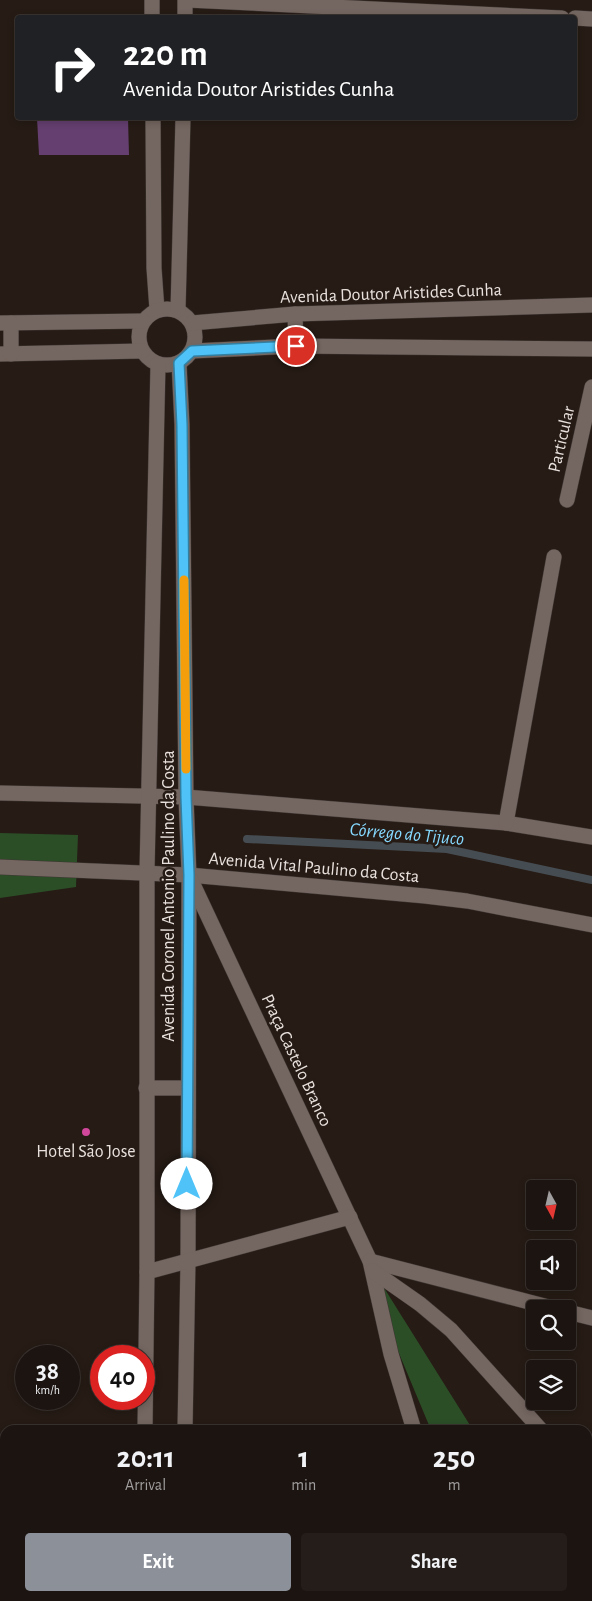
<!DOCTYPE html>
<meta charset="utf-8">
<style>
body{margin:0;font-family:"Alegreya Sans",sans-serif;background:#251d19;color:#f1f3f6;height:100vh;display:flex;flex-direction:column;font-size:19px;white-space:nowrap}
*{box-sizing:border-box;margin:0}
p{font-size:16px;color:#a09e9f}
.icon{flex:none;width:28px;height:28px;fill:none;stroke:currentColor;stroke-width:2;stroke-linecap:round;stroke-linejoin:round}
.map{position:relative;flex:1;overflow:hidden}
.panel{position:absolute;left:0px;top:1425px;width:592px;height:176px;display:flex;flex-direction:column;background:#1c1410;border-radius:15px 15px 0 0;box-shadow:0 2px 8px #0003,0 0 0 1px #3a3330}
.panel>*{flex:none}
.top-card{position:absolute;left:15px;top:15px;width:562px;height:105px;border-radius:5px;box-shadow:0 2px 8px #0003,0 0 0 1px #3a3330;background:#202124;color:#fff;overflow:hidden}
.needle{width:32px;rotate:172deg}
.buttons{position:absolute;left:526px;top:1180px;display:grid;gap:10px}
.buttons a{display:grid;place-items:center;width:50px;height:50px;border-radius:5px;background:#1c1410;box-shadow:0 2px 8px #0003,0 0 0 1px #3a3330;font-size:25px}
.speed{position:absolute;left:15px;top:1345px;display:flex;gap:10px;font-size:25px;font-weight:700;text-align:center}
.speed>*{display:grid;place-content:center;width:65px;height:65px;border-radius:50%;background:#1c1410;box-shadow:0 2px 8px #0003,0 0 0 1px #3a3330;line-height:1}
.speed small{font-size:12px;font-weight:400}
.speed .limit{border:8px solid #d22;background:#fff;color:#111}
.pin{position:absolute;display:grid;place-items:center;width:42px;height:42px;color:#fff;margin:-21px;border:2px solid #fff;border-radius:50%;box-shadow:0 1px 5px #0007}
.me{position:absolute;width:55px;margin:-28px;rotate:0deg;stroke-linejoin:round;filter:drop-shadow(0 0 4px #0008)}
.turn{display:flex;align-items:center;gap:18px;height:105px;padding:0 25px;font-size:22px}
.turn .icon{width:65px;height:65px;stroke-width:2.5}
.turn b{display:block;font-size:35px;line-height:42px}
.eta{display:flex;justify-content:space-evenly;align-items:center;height:85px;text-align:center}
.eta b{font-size:30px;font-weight:600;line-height:35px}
.cta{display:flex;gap:10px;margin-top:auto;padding:10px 25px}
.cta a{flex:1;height:58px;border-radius:5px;background:#8c9099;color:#fff;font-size:20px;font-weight:600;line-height:58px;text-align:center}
.cta a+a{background:#251d19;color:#f1f3f6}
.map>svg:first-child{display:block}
</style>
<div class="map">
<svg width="592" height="1601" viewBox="0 0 592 1601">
<rect width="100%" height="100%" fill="#261b15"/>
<g fill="#2b4e27">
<path d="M0 833 78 835 76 887 0 898Z"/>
<path d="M381 1283 473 1430H431L398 1351Z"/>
</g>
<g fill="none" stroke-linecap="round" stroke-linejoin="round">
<path stroke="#464d52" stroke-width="8" d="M247 839 447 849 592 880"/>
</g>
<path fill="#643f70" d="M37 118H128L129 155H39Z"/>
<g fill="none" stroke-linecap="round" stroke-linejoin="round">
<g stroke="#3e3633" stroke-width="16">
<g id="minor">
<path d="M152 0V18"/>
<path d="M187 0 562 18"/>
<path d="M185 18V0"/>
<path d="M575 18 592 19"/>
<path d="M153 118 154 268 157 310"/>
<circle cx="167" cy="337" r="28"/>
<path d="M178 310 183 118"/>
<path d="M295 314 296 346"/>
<path d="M0 323 143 321"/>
<path d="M192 323 295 314 592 305"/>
<path d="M192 351 296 346 592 349"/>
<path d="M0 354 142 351"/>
<path d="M11 354V323"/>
<path d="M179 363 182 425 186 797 189 875 188 1261 185 1430"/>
<path d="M567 500 592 387"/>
<path d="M0 793 186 797 506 823 592 837"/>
<path d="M506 823 554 557"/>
<path d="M0 867 189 875 425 896 467 901 592 925"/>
<path d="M191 880 370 1261 391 1354 414 1430"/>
<path d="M146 1088H187"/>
<path d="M370 1261 556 1309"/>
<path d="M373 1271 420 1304 451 1330 541 1430"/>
<path d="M147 1272 350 1217"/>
<path d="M568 1312 592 1318"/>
<path d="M145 1430 147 1272V872L158 364"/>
<path d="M588 1481 592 1486"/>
<path d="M0 1524H5"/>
<path d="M183 1596V1601"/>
<path d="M515 1596 519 1601"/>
<path d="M144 1601V1596"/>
</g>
</g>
<use href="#minor" stroke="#746660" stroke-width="15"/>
</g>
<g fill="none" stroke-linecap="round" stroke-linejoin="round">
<g stroke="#337fa1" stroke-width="12">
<path id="route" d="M187 1184 189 875 186 797 182 425 179 363 192 351 296 346"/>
</g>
<use href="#route" stroke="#4fc3f7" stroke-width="9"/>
<path stroke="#f59e0b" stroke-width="9" d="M184 580 186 769"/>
</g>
<circle fill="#d1479c" stroke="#261b15" stroke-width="2" cx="86" cy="1132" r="5"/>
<g text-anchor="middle" stroke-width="5" stroke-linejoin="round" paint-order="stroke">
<g font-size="18" fill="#e9e1dd" stroke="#261b15">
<text transform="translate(391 293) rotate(-2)" y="6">Avenida Doutor Aristides Cunha</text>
<text transform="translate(561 439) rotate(-77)" y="6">Particular</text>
<text transform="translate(314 867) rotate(5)" y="6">Avenida Vital Paulino da Costa</text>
<text transform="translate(168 896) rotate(-90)" y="6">Avenida Coronel Antonio Paulino da Costa</text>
<text transform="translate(297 1060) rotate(65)" y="6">Praça Castelo Branco</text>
</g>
<g font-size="18" fill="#e9e1dd" stroke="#261b15">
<text x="86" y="1157">Hotel São Jose</text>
</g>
<g font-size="19" font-style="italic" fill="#86d9ff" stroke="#261b15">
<text transform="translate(407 833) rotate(5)" y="7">Córrego do Tijuco</text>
</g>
</g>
</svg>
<div class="buttons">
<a><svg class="needle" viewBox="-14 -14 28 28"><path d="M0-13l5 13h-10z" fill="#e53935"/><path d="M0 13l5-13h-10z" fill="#a09e9f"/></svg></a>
<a><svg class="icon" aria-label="sound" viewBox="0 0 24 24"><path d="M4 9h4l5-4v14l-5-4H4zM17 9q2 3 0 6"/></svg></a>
<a><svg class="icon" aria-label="search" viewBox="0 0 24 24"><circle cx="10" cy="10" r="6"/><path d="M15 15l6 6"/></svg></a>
<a><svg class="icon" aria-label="layers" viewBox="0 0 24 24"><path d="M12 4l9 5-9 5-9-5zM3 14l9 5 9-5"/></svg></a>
</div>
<div class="speed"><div>38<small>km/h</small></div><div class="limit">40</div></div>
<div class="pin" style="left:296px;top:346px;background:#d93025"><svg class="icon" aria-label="arrive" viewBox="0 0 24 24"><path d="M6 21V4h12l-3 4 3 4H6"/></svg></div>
<svg class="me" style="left:187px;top:1184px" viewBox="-20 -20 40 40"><circle r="19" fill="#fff"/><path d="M0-13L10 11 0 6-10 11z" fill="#4fc3f7"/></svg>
<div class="top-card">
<div class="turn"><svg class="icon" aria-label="right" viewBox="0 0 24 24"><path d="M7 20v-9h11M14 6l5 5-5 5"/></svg><div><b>220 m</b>Avenida Doutor Aristides Cunha</div></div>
</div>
<section class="panel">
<div class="eta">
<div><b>20:11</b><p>Arrival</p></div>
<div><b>1</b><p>min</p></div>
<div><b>250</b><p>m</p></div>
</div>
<div class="cta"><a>Exit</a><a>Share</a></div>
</section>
</div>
